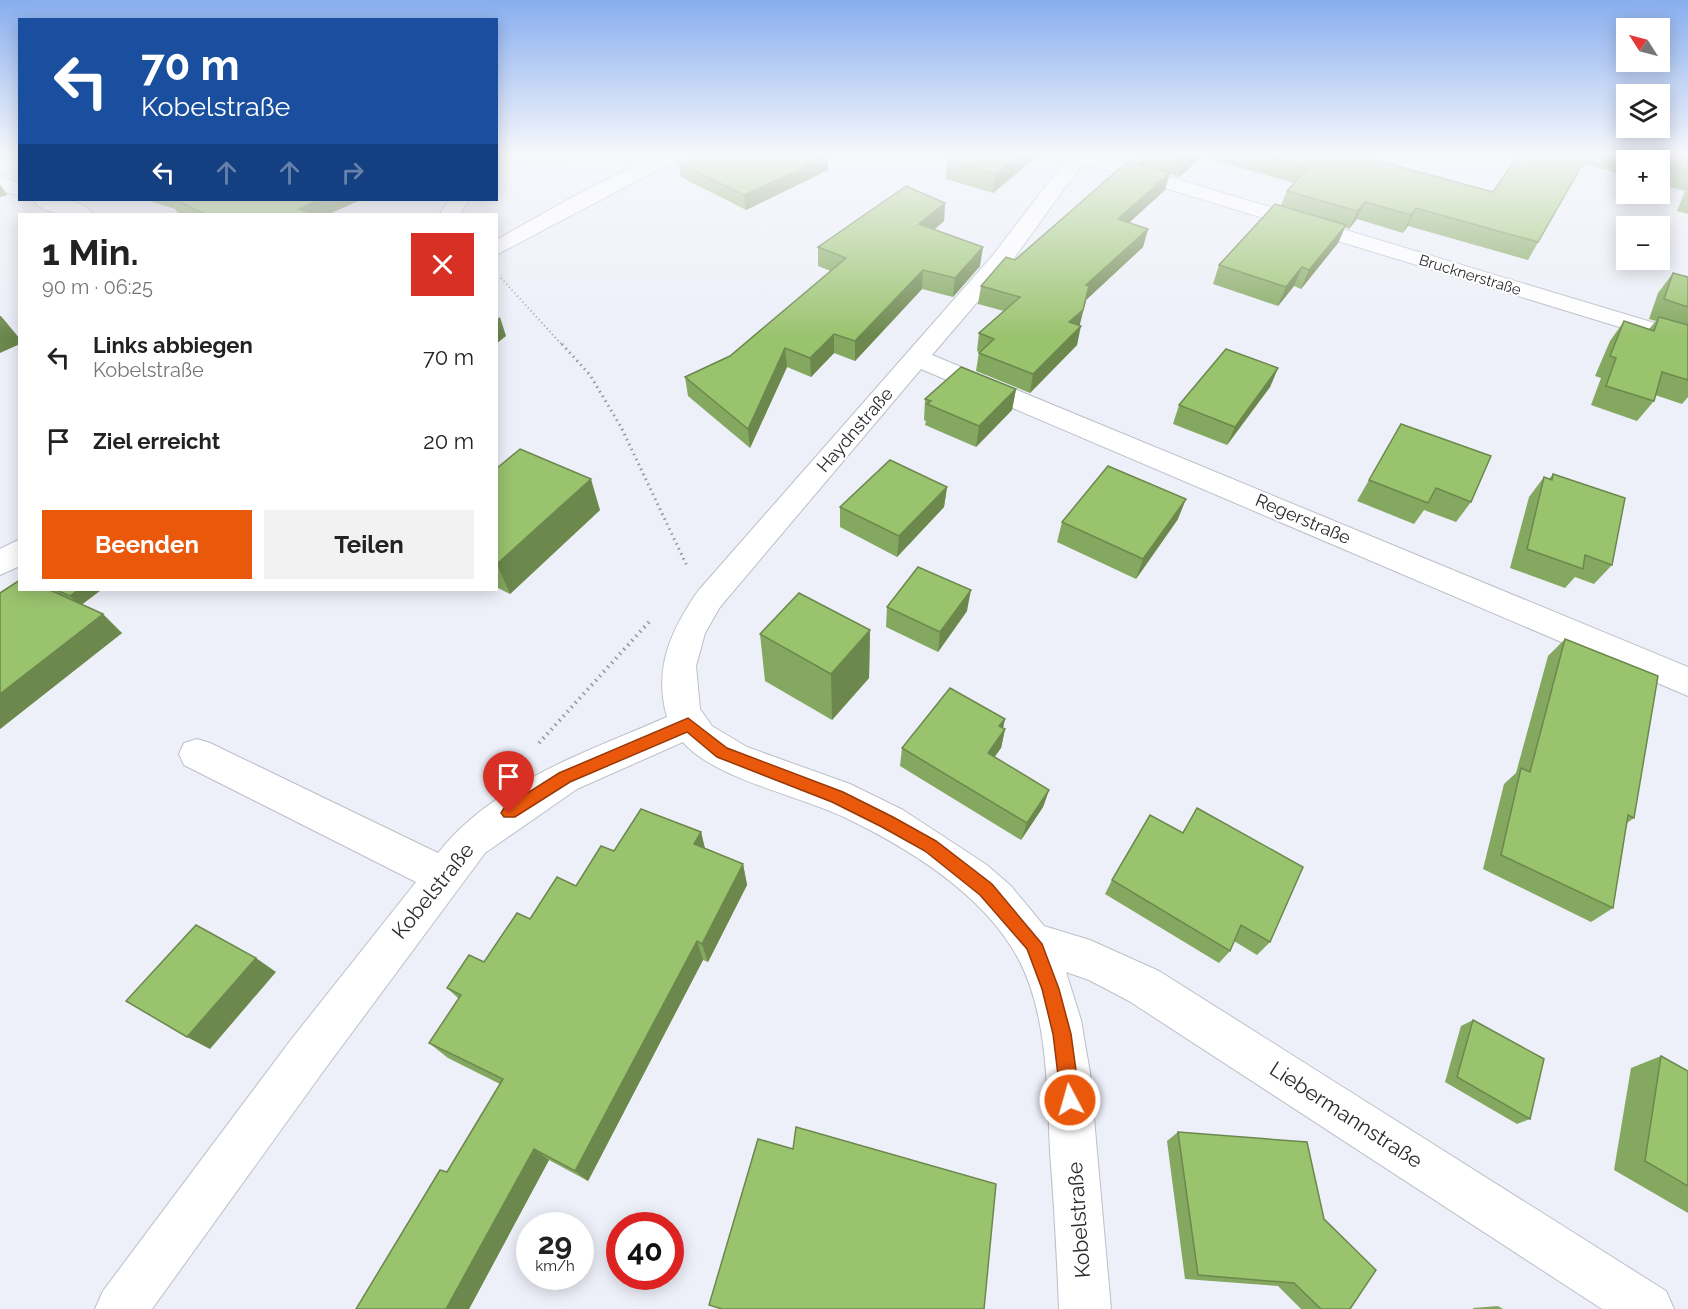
<!DOCTYPE html>
<html lang="de">
<meta charset="utf-8">
<style>
body{margin:0;font-family:Raleway,sans-serif;background:#f2f2f2;color:#222;height:100vh;display:flex;flex-direction:column;font-size:22px;white-space:nowrap}
*{box-sizing:border-box;margin:0}
p{font-size:20px;color:#767676}
.icon{flex:none;width:33px;height:33px;fill:none;stroke:currentColor;stroke-width:2;stroke-linecap:round;stroke-linejoin:round}
.map{position:relative;flex:1;overflow:hidden}
.drawer{position:absolute;left:18px;top:213px;width:480px;height:378px;display:flex;flex-direction:column;background:#fff;border-radius:0px;box-shadow:0 3px 15px #0003}
.drawer>*{flex:none}
.guide{position:absolute;left:18px;top:18px;width:480px;height:183px;border-radius:0px;box-shadow:0 3px 15px #0003;background:#1a4fa0;color:#fff;overflow:hidden}
.needle{width:39px;rotate:306deg}
.tools{position:absolute;left:1616px;top:18px;display:grid;gap:12px}
.tools a{display:grid;place-items:center;width:54px;height:54px;border-radius:0px;background:#fff;box-shadow:0 3px 15px #0003;font-size:30px}
.speed{position:absolute;left:516px;top:1212px;display:flex;gap:12px;font-size:30px;font-weight:700;text-align:center}
.speed>*{display:grid;place-content:center;width:78px;height:78px;border-radius:50%;background:#fff;box-shadow:0 3px 15px #0003;line-height:1}
.speed small{font-size:15px;font-weight:400}
.speed .limit{border:9px solid #d22;background:#fff;color:#111}
.pin{position:absolute;display:grid;place-items:center;width:51px;height:51px;color:#fff;margin:-62px -26px;border-radius:50% 50% 50% 0;rotate:-45deg;box-shadow:0 0 6px #0007}
.pin .icon{rotate:45deg}
.me{position:absolute;width:66px;margin:-33px;rotate:354deg;stroke-linejoin:round;filter:drop-shadow(0 0 4px #0008)}
.turn{display:flex;align-items:center;gap:21px;height:126px;padding:0 24px;font-size:27px}
.turn .icon{width:78px;height:78px;stroke-width:2.5}
.turn b{display:block;font-size:42px;line-height:51px}
.lanes{display:flex;align-items:center;height:57px;padding:0 24px;background:#0003;justify-content:center;gap:30px;direction:ltr}
.lanes .off{opacity:.35}
.round{display:grid;place-items:center;flex:none;width:63px;height:63px;border-radius:0px;background:#f2f2f2}
.headline{display:flex;align-items:center;justify-content:space-between;height:102px;padding:0 24px}
h1{font-size:36px;font-weight:700;line-height:45px}
.cta{display:flex;gap:12px;margin-top:auto;padding:12px 24px}
.cta a{flex:1;height:69px;border-radius:0px;background:#ea580c;color:#fff;font-size:24px;font-weight:700;line-height:69px;text-align:center}
.cta a+a{background:#f2f2f2;color:#222}
ul{padding:0;list-style:none}
li{display:flex;align-items:center;gap:18px;height:84px;padding:0 24px}
li div{flex:1}
li b{display:block;font-size:22px}
li em{font-style:normal}
.map>svg:first-child{display:block}
</style>
<div class="map">
<svg width="1688" height="1309" viewBox="0 0 1688 1309">
<rect width="100%" height="100%" fill="#edeff9"/>
<g fill="none" stroke-linecap="round" stroke-linejoin="round">
<g stroke="#bdbfc9" stroke-width="2">
<g id="minor">
<path d="M660 153H684L682 157 496 255V240L569 199Z"/>
<path d="M1071 153H1090L1688 333V348L1083 163 1009 265 932 355 1688 667V696L921 369 720 607 705 633 696 666 700 709 712 726 747 747 850 784 903 810 987 865 1011 886 1044 926 1090 940 1159 971 1666 1291 1674 1309H1602L1129 1001 1089 980 1066 972 1081 1020 1090 1073 1111 1309H1059C1057 1256 1054 1203 1050 1151 1047 1089 1048 1016 1019 960 985 895 910 849 846 818 801 796 714 779 683 742L577 789 485 853 322 1073 152 1309H95L103 1291 290 1041 416 882 184 765 179 754 184 743 197 739 210 743 438 853C494 782 587 752 667 717 653 669 671 630 698 591L993 255Z"/>
<path d="M20 154V167L0 174V161Z"/>
<path d="M0 177 20 183V196L0 190Z"/>
<path d="M33 200C49 198 83 198 93 214 77 216 44 216 33 200Z"/>
<path d="M449 200H469L460 214H440Z"/>
<path d="M20 539V566L0 575V549Z"/>
</g>
</g>
<g stroke="#97989f" stroke-width="2" stroke-dasharray="1 3" stroke-linecap="butt">
<path d="M496 160 548 162 572 169"/>
<path d="M501 278 563 346"/>
</g>
<path stroke="#97989f" stroke-width="3" stroke-dasharray="1.5 4" stroke-linecap="butt" d="M562 344 590 375 621 427 687 566"/>
<path stroke="#97989f" stroke-width="4" stroke-dasharray="1.5 4.5" stroke-linecap="butt" d="M539 743 649 622"/>
<use href="#minor" fill="#fff" fill-rule="evenodd"/>
</g>
<g fill="#84a85f">
<path d="M1041 153 993 193 946 179 947 159Z"/>
<path d="M1116 153H1360L1358 155 1493 192 1520 153H1688V214L1677 211 1685 191 1659 184V160H1626V175L1583 164 1528 260 1408 226 1403 233 1357 219 1349 229 1345 227 1338 243 1301 289 1294 286 1278 306 1213 284 1219 265 1281 205 1287 191 1294 183 1202 157 1179 177 1169 174 1165 190 1129 223 1148 229 1143 247 1086 300 1079 326 1077 345 1030 393 976 371 979 352 977 351 979 333 1004 311 978 304 981 286 1139 164 1140 160Z"/>
<path d="M679 163 828 170 746 210 681 177Z"/>
<path d="M147 200H360L329 214H182L177 212 175 209Z"/>
<path d="M945 203 944 221 934 230 980 266 953 297 922 289 855 361 834 353 811 377 787 367 750 448 688 396 685 377 730 356 831 271 818 266V247Z"/>
<path d="M1673 273 1688 277V397L1682 404 1655 395 1654 401 1637 421 1591 405 1601 378 1595 376 1610 341 1624 321 1649 329 1656 321 1649 319 1658 293Z"/>
<path d="M1278 368 1270 387 1227 445 1173 424 1179 405Z"/>
<path d="M1016 389 1012 410 976 447 925 425 926 421 924 420 925 399Z"/>
<path d="M1401 424 1471 502 1456 522 1424 510 1414 524 1357 501Z"/>
<path d="M496 469 600 510 510 594 496 587Z"/>
<path d="M1553 474 1612 565 1594 584 1575 577 1565 588 1510 568 1529 497 1544 477 1549 479Z"/>
<path d="M947 487 944 507 897 557 840 527V507Z"/>
<path d="M1178 519 1136 579 1057 542 1062 522Z"/>
<path d="M20 590H101L82 604 122 633 0 729V593Z"/>
<path d="M887 607 967 611 938 652 886 627Z"/>
<path d="M870 630 869 678 832 720 765 681 760 634Z"/>
<path d="M1565 639 1634 818 1627 823 1613 908 1591 922 1483 869 1504 784 1516 773 1548 656Z"/>
<path d="M1005 719 1003 728 1005 729 1001 748 994 757 1049 790 1043 807 1021 840 900 766 902 748Z"/>
<path d="M1197 808 1270 942 1257 955 1234 941 1230 951 1219 963 1105 894 1112 880 1182 833Z"/>
<path d="M701 832 705 848 743 864 747 885 708 962 703 960 588 1181 549 1160 469 1309H356L447 1172 500 1084 448 1058 429 1043 459 999 447 988 484 962 530 919 576 886 614 851Z"/>
<path d="M1473 1020 1530 1119 1517 1124 1445 1082 1461 1026Z"/>
<path d="M1661 1056 1688 1071V1213L1614 1170 1631 1068Z"/>
<path d="M1178 1132 1350 1309H1301L1278 1286 1185 1279 1167 1141Z"/>
<path d="M1498 1306 1503 1309H1473V1308Z"/>
</g>
<g fill="#6c884d">
<path d="M0 153H2L5 157 0 160Z"/>
<path d="M812 153H834L828 156V170L746 210 744 195Z"/>
<path d="M1021 153H1041L993 193 996 174Z"/>
<path d="M1192 153H1203L1202 157 1179 177 1184 160Z"/>
<path d="M1170 173 1165 190 1113 237 1118 219Z"/>
<path d="M0 184 7 195 0 197Z"/>
<path d="M318 200H360L329 214H302L299 209Z"/>
<path d="M1365 202 1357 219 1349 229 1357 211Z"/>
<path d="M945 203 944 221 917 243 919 224Z"/>
<path d="M1416 208 1408 226 1403 233 1411 215Z"/>
<path d="M1346 225 1338 243 1301 289 1309 270Z"/>
<path d="M1148 229 1143 247 1086 300 1079 328 1069 322 1086 285Z"/>
<path d="M983 247 980 266 953 297 955 278Z"/>
<path d="M1302 267 1294 286 1278 306 1286 287Z"/>
<path d="M923 270 922 289 855 361V341Z"/>
<path d="M0 316H1L20 339V344L0 353Z"/>
<path d="M500 317 506 336 496 344V320Z"/>
<path d="M1081 326 1077 345 1030 393 1033 374Z"/>
<path d="M834 334V353L811 377 810 358Z"/>
<path d="M785 348 787 367 750 448 748 429Z"/>
<path d="M1278 368 1270 387 1227 445 1235 427Z"/>
<path d="M1016 389 1012 410 976 447 979 426Z"/>
<path d="M591 479 600 510 510 594 497 564Z"/>
<path d="M947 487 944 507 897 557 899 536Z"/>
<path d="M1186 499 1178 519 1136 579 1143 559Z"/>
<path d="M78 590H101L80 606 70 596Z"/>
<path d="M971 590 967 611 938 652 940 632Z"/>
<path d="M103 614 122 633 0 729V694Z"/>
<path d="M870 630 869 678 832 720 831 674Z"/>
<path d="M1005 719 1001 736 1005 729 1001 748 984 772 988 753 999 726Z"/>
<path d="M1049 790 1043 807 1021 840 1027 823Z"/>
<path d="M701 832 706 854 694 844Z"/>
<path d="M743 864 747 885 708 962 702 944Z"/>
<path d="M697 941 703 960 588 1181 575 1171Z"/>
<path d="M256 958 276 972 210 1049 187 1037Z"/>
<path d="M534 1149 549 1160 469 1309H446Z"/>
</g>
<g fill="#9ac36e" stroke="#6c884d" stroke-width="1.5">
<path d="M701 153H822L828 156 744 195 679 163Z"/>
<path d="M956 153H1021L996 174 947 159Z"/>
<path d="M1159 153H1192L1184 160Z"/>
<path d="M1254 153H1353L1352 154 1493 192 1520 153H1589L1538 242 1416 208 1411 215 1365 202 1357 211 1287 191 1307 168Z"/>
<path d="M1616 153H1688V171L1659 164V160H1645Z"/>
<path d="M1128 161 1170 173 1118 219 1148 229 1086 285 1089 286 1083 310 1069 322 1081 326 1033 374 979 353 994 339 979 333 1020 297 981 286 1006 257 1015 260Z"/>
<path d="M906 186 945 203 919 224 983 247 955 278 923 270 855 341 834 334 810 358 785 348 748 429 685 377 730 356 846 258 818 247Z"/>
<path d="M176 200H318L299 209 312 214H205Z"/>
<path d="M1275 204 1346 225 1309 270 1302 267 1286 287 1219 265Z"/>
<path d="M1673 273 1688 277V307L1664 299Z"/>
<path d="M1659 317 1688 325V380L1662 372 1654 401 1606 386 1616 358 1610 356 1624 321 1654 331Z"/>
<path d="M1226 349 1278 368 1235 427 1179 405Z"/>
<path d="M961 367 1016 389 979 426 927 404 931 401 925 399Z"/>
<path d="M1401 424 1491 456 1471 502 1436 488 1428 503 1369 480Z"/>
<path d="M520 449 591 479 497 564 496 469Z"/>
<path d="M890 460 947 487 899 536 840 507Z"/>
<path d="M1108 466 1186 499 1143 559 1062 522Z"/>
<path d="M1553 474 1625 498 1612 565 1585 555 1583 569 1527 549 1544 477 1552 480Z"/>
<path d="M918 567 971 590 940 632 887 607Z"/>
<path d="M20 580V590H50L103 614 0 694V593Z"/>
<path d="M56 590H78L70 596Z"/>
<path d="M799 593 870 630 831 674 760 634Z"/>
<path d="M1565 639 1658 676 1634 818 1628 815 1613 908 1501 855 1521 768 1530 772Z"/>
<path d="M950 688 1005 719 999 726 1005 729 988 753 1049 790 1027 823 902 748Z"/>
<path d="M1197 808 1303 867 1270 942 1241 925 1230 951 1112 880 1150 815 1183 833Z"/>
<path d="M641 809 701 832 694 844 743 864 702 944 697 941 575 1171 534 1149 446 1309H356L440 1170 447 1172 503 1079 429 1043 461 995 447 988 469 955 484 962 517 913 530 919 557 877 576 886 601 846 614 851Z"/>
<path d="M196 925 256 958 187 1037 126 1001Z"/>
<path d="M1473 1020 1544 1059 1530 1119 1457 1077Z"/>
<path d="M1661 1056 1688 1071V1186L1645 1161Z"/>
<path d="M796 1127 996 1184 984 1309H722L709 1305 758 1139 793 1149Z"/>
<path d="M1178 1132 1307 1142 1324 1219 1376 1270 1350 1309H1321L1294 1283 1198 1275Z"/>
</g>
<linearGradient id="sky" x2="0" y2="1"><stop stop-color="#88aeef"/><stop offset="0.46" stop-color="#f7f8fc"/><stop offset="1" stop-color="#f7f8fc" stop-opacity="0"/></linearGradient>
<rect width="1688" height="336" fill="url(#sky)"/>
<path fill="#ea580c" stroke="#983908" stroke-width="1.5" d="M688 718 727 748 843 792 893 817 936 841 992 884 1042 944 1059 989 1071 1034 1080 1100 1077 1107 1070 1110 1064 1107 1061 1100 1053 1034 1042 989 1027 949 980 895 925 851 882 827 832 802 717 757 687 732 570 782 515 817H504L501 813 504 808 559 773Z"/>
<g text-anchor="middle" stroke-width="4.5" stroke-linejoin="round" paint-order="stroke">
<g font-size="15" fill="#2b2b2f" stroke="#fff">
<text transform="translate(1470 275) rotate(17)" y="5">Brucknerstraße</text>
</g>
<g font-size="18" fill="#2b2b2f" stroke="#fff">
<text transform="translate(855 430) rotate(-49)" y="6">Haydnstraße</text>
<text transform="translate(1303 519) rotate(23)" y="6">Regerstraße</text>
</g>
<g font-size="21" fill="#2b2b2f" stroke="#fff">
<text transform="translate(433 891) rotate(-51)" y="7">Kobelstraße</text>
<text transform="translate(1346 1115) rotate(33)" y="7">Liebermannstraße</text>
<text transform="translate(1079 1220) rotate(-94)" y="7">Kobelstraße</text>
</g>
</g>
</svg>
<div class="tools">
<a><svg class="needle" viewBox="-14 -14 28 28"><path d="M0-13l5 13h-10z" fill="#e53935"/><path d="M0 13l5-13h-10z" fill="#767676"/></svg></a>
<a><svg class="icon" aria-label="layers" viewBox="0 0 24 24"><path d="M12 4l9 5-9 5-9-5zM3 14l9 5 9-5"/></svg></a>
<a>+</a>
<a>−</a>
</div>
<div class="speed"><div>29<small>km/h</small></div><div class="limit">40</div></div>
<div class="pin" style="left:509px;top:813px;background:#d93025"><svg class="icon" aria-label="arrive" viewBox="0 0 24 24"><path d="M6 21V4h12l-3 4 3 4H6"/></svg></div>
<svg class="me" style="left:1070px;top:1100px" viewBox="-20 -20 40 40"><circle r="17" fill="#ea580c" stroke="#fff" stroke-width="3"/><path d="M0-11L8 9 0 5-8 9z" fill="#fff"/></svg>
<div class="guide">
<div class="turn"><svg class="icon" aria-label="left" viewBox="0 0 24 24"><path d="M17 20v-9H6M10 6l-5 5 5 5"/></svg><div><b>70 m</b>Kobelstraße</div></div>
<div class="lanes"><svg class="icon" aria-label="left" viewBox="0 0 24 24"><path d="M17 20v-9H6M10 6l-5 5 5 5"/></svg><svg class="icon off" aria-label="ahead" viewBox="0 0 24 24"><path d="M12 20V5M6 11l6-6 6 6"/></svg><svg class="icon off" aria-label="ahead" viewBox="0 0 24 24"><path d="M12 20V5M6 11l6-6 6 6"/></svg><svg class="icon off" aria-label="right" viewBox="0 0 24 24"><path d="M7 20v-9h11M14 6l5 5-5 5"/></svg></div>
</div>
<section class="drawer">
<div class="headline"><div><h1>1 Min.</h1><p>90 m · 06:25</p></div><a class="round" style="background:#d93025;color:#fff"><svg class="icon" aria-label="close" viewBox="0 0 24 24"><path d="M6 6l12 12M18 6L6 18"/></svg></a></div>
<ul>
<li><svg class="icon" aria-label="left" viewBox="0 0 24 24"><path d="M17 20v-9H6M10 6l-5 5 5 5"/></svg><div><b>Links abbiegen</b><p>Kobelstraße</p></div><em>70 m</em></li>
<li><svg class="icon" aria-label="arrive" viewBox="0 0 24 24"><path d="M6 21V4h12l-3 4 3 4H6"/></svg><div><b>Ziel erreicht</b></div><em>20 m</em></li>
</ul>
<div class="cta"><a>Beenden</a><a>Teilen</a></div>
</section>
</div>
